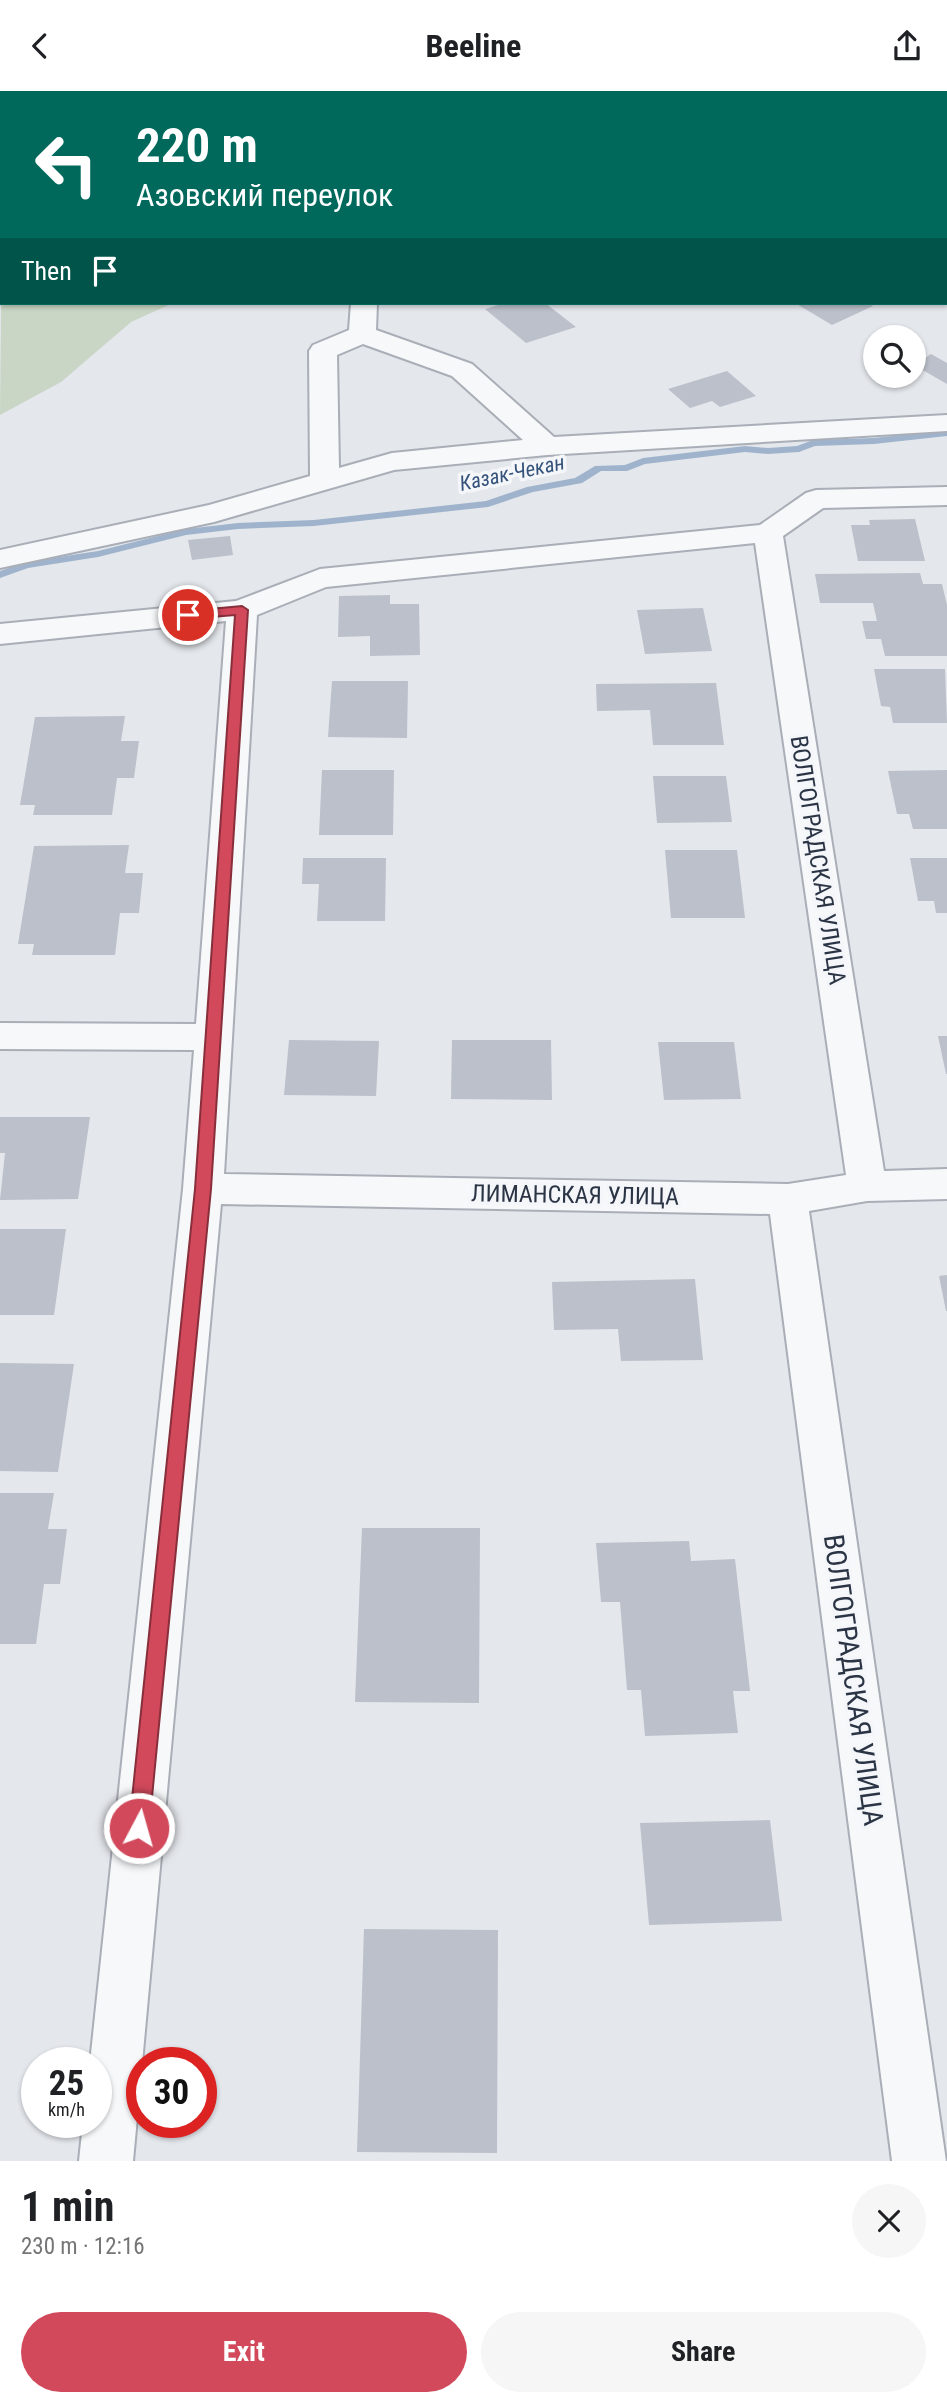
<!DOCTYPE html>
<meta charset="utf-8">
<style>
body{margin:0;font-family:"Roboto Condensed",sans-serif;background:#f6f6f6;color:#202124;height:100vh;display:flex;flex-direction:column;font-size:26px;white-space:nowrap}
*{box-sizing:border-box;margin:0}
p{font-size:23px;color:#757577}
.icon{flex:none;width:38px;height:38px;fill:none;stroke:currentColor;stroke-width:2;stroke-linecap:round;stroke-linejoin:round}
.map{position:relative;height:2070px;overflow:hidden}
.drawer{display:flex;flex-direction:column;background:#fff;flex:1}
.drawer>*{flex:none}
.banner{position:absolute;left:0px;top:0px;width:948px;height:214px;box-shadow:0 2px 5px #0004;background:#00695c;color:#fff;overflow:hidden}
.fabs{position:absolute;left:863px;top:234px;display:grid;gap:14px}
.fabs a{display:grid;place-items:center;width:63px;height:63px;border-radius:50%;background:#fff;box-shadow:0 2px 5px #0004;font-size:35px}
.speed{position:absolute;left:21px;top:1956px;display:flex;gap:14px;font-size:35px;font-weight:700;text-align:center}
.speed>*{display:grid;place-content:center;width:91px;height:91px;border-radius:50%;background:#fff;box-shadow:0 2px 5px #0004;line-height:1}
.speed small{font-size:18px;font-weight:400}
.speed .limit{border:10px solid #d22;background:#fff;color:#111}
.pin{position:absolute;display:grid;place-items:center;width:60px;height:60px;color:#fff;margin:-30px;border:4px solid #fff;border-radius:50%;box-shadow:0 2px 7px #0007}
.me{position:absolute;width:77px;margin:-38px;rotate:6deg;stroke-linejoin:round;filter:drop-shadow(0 0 5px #0008)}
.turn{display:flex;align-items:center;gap:24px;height:147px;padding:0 21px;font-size:32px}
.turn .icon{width:91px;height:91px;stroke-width:2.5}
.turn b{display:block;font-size:49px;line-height:60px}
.then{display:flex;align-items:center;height:66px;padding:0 21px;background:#0003;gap:14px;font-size:26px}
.round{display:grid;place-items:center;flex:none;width:74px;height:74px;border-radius:37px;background:#f6f6f6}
.head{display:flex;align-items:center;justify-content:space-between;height:119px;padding:0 21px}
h1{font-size:42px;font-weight:700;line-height:52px}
.primary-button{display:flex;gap:14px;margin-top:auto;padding:14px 21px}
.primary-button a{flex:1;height:80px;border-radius:42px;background:#d1495b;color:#fff;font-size:28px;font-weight:700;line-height:80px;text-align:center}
.primary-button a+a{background:#f6f6f6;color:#202124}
header{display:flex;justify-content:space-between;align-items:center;height:91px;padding:0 21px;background:#fff;font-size:32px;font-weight:700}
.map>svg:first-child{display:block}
</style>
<header><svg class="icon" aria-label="back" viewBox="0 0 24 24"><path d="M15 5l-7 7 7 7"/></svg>Beeline<svg class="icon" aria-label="share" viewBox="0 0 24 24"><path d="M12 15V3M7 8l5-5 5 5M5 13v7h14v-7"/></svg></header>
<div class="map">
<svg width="947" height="2070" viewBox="0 0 947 2070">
<rect width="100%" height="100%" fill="#e4e7ec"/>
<g fill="#c9d6c5">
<path d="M0 0H245L2 2 0 105Z"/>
<path d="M2 126V212H173L131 231 61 291 0 324Z"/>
</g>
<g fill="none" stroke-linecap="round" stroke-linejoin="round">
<path fill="#9fb4cc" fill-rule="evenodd" d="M947 339V345L874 353 815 355 799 361 768 363 745 361 645 373 627 380H601L582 392 533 401 488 416 314 435 238 438 186 444 98 466 28 477 0 487V480L26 471 98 460 186 438 238 432 314 429 486 410 527 396 575 387 595 375 625 374 643 367 745 355 768 357 797 355 813 349 874 347Z"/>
</g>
<g fill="#bbc0ca">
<path d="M505 212H545L576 236 526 252 485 218Z"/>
<path d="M795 212H867L873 215 832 234Z"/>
<path d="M931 263 947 272V293L914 274Z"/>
<path d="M727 280 756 305 720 316 712 310 690 317 668 298Z"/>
<path d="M915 428 925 470H858L851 434H870L869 429Z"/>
<path d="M230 445 233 464 192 469 188 449Z"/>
<path d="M920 482 923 493H942L947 514V565H885L881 548H866L862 530H877L873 512H820L815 483Z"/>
<path d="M390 504V513H419L420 564 370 565V545L338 546 339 505Z"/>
<path d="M703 517 712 560 645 563 637 519Z"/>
<path d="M874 578H945L947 632H893L890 616 881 615Z"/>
<path d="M332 590H408L407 647 328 646Z"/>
<path d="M716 592 724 654H653L650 619 597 620 596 593Z"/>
<path d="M125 625 121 650H139L134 687H117L112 724H33L35 714H20L35 626Z"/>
<path d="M322 679H394L393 744H319Z"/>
<path d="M947 679V738H913L909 723H897L888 680Z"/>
<path d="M653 685H726L732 731 657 732Z"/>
<path d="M129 754 125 782H143L139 822H120L115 864H32L34 853H18L34 755Z"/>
<path d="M665 759H737L745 827H671Z"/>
<path d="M303 767H386L385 830H317L319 793H302Z"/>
<path d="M910 767H947V822H936L934 810H918Z"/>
<path d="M938 945H947V983H946Z"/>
<path d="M289 949 379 950 376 1005 284 1004Z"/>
<path d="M452 949H551L552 1009 451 1008Z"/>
<path d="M658 951H734L741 1008 664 1009Z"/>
<path d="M0 1026H90L78 1108 0 1109 5 1062H0Z"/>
<path d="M0 1138H66L54 1224H0Z"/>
<path d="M947 1184V1220H946L939 1185Z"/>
<path d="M695 1188 703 1269 621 1270 618 1238 554 1239 552 1191Z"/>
<path d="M0 1272 74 1273 58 1381 0 1380Z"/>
<path d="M0 1402H54L48 1438H67L60 1493H44L36 1553H0Z"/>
<path d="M362 1437H480L479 1612 355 1611Z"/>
<path d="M689 1450 691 1470 735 1468 750 1600H733L738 1642 645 1645 641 1599H627L620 1511H601L596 1452Z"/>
<path d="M770 1729 782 1830 649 1834 640 1732Z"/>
<path d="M364 1838 498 1839 497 2062 357 2061Z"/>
</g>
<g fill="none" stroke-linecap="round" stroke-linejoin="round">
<g stroke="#a9aeb7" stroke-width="4">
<g id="minor">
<path d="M271 0H297L269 2Z"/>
<path d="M497 0H523L525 2H498Z"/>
<path d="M804 0H830L802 2Z"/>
<path d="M0 109H2L0 125Z"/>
<path d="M947 195V212H946Z"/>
<path d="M351 212H377L376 239 472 273 554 346 947 324V340L547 364 394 379 214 431 0 477V459L209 414 310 385 309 260 313 254 349 239ZM363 253 452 285 523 349 392 362 339 377 337 264Z"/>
<path d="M947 396V414L823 417 783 445 884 1080 947 1078V1108L867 1110 809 1120 946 2070H892L770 1123 221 1113 133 2070H79L83 2032H96V1972H90L183 1098 194 959 0 958V932L196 933 226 530 0 553V533L236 510 320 478 760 434 806 402 816 399ZM755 452 846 1084 788 1093 224 1083 257 524 326 496Z"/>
</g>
</g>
<use href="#minor" fill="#f7f8fa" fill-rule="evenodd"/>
</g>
<path fill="#d1495b" stroke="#882f3b" stroke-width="2" d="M242 515 248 519 211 1098 149 1737 146 1744 139 1746 132 1744 129 1737 195 1098 235 524 188 528 182 524 188 520Z"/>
<g text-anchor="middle" stroke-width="7" stroke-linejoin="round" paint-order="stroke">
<g font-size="21" font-style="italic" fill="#34527a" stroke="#f4f6f9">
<text transform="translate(512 382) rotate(-12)" y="7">Казак-Чекан</text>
</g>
<g font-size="24" fill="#2b3445" stroke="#f4f6f9">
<text transform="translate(818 769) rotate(81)" y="8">ВОЛГОГРАДСКАЯ УЛИЦА</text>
<text transform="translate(575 1104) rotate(1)" y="8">ЛИМАНСКАЯ УЛИЦА</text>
</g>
<g font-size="28" fill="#2b3445" stroke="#f4f6f9">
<text transform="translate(854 1589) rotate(82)" y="10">ВОЛГОГРАДСКАЯ УЛИЦА</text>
</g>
</g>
</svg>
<div class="fabs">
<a><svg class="icon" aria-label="search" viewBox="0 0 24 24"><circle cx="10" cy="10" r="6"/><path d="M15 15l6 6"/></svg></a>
</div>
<div class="speed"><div>25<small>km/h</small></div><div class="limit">30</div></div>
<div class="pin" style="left:188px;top:524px;background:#d93025"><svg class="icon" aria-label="arrive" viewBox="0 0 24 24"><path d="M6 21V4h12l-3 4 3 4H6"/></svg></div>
<svg class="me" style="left:139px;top:1737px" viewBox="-20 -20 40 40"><circle r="17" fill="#d1495b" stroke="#fff" stroke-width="3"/><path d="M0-11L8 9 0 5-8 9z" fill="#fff"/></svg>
<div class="banner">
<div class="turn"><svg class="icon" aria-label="left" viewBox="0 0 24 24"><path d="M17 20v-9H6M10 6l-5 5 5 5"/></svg><div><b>220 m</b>Азовский переулок</div></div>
<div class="then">Then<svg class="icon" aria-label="arrive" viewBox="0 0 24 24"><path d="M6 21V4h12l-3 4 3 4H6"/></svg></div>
</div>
</div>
<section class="drawer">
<div class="head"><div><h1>1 min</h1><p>230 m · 12:16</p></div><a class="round"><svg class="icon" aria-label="close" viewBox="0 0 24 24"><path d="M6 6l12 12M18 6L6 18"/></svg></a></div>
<div class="primary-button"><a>Exit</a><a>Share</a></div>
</section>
